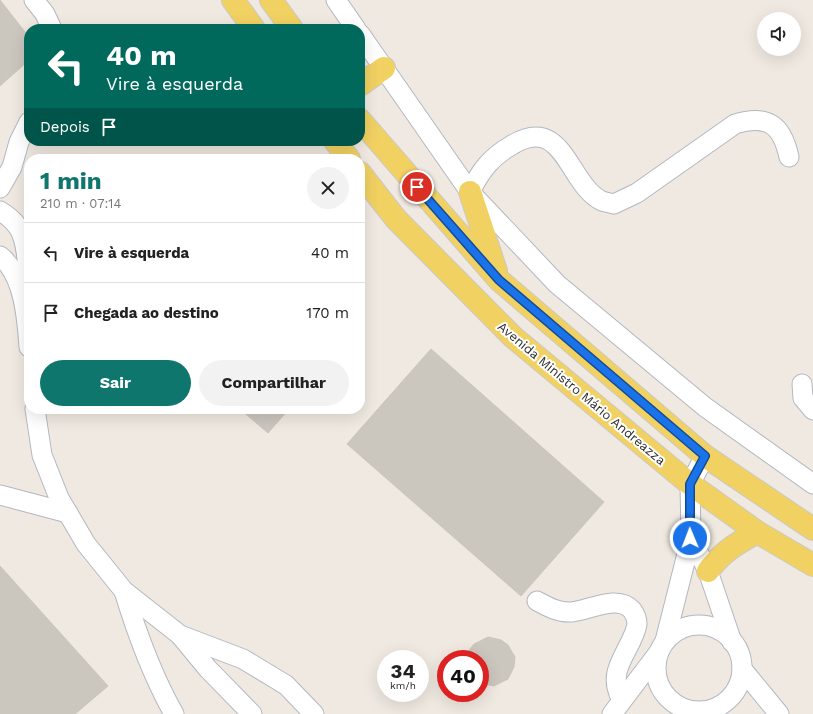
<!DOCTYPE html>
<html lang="pt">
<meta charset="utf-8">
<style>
body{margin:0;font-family:"Work Sans",sans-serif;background:#f2f2f2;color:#222;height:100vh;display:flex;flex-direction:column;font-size:15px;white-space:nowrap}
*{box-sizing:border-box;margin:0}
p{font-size:13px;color:#767676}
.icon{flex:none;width:22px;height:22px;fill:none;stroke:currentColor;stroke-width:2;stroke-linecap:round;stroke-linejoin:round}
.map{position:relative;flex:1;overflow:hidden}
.sheet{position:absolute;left:24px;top:154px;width:341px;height:260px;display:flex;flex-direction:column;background:#fff;border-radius:16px;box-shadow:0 4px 16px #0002}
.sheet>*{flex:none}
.guide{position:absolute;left:24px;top:24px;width:341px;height:122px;border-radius:16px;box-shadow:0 4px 16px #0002;background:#00695c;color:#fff;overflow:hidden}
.fabs{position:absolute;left:757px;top:12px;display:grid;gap:8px}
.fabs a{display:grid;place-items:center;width:44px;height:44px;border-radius:50%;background:#fff;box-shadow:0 4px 16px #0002;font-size:20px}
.speed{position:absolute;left:377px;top:650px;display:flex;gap:8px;font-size:20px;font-weight:700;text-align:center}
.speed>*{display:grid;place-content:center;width:52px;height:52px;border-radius:50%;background:#fff;box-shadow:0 4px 16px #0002;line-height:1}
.speed small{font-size:10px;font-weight:400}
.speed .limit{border:6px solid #d22;background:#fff;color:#111}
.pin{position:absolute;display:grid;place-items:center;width:34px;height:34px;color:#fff;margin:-17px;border:2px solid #fff;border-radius:50%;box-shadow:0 1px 4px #0007}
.me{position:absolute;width:44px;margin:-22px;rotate:359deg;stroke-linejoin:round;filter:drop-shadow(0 0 3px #0008)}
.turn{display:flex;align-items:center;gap:14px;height:84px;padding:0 16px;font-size:18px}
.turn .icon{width:52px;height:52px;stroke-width:2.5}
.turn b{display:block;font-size:28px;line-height:34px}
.then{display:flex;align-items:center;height:38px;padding:0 16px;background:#0003;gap:8px;font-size:15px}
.round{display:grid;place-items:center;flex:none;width:42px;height:42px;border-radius:21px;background:#f2f2f2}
.headline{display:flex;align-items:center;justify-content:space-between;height:68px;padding:0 16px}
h1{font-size:24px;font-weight:700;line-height:30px;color:#0f766e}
.action{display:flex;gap:8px;margin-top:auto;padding:8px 16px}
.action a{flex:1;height:46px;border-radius:24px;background:#0f766e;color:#fff;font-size:16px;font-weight:700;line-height:46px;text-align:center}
.action a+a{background:#f2f2f2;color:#222}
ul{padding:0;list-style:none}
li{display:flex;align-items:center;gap:12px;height:60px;padding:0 16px;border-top:1px solid #e0e0e0}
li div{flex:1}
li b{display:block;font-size:15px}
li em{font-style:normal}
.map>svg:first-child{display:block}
</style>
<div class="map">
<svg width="813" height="714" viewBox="0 0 813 714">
<rect width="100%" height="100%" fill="#efe9e1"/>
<g fill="#cbc7bf" stroke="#cbc5ba">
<path d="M0 0 29 37V60L0 86Z"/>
<path d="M431 349 604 502 521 596 347 444Z"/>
<path d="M240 409H289L268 433Z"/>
<path d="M0 566 108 686 75 714H0Z"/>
<path d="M488 637 501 640 508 645 515 657 514 667 508 679 494 686 480 683V659H467L470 649 474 644Z"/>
</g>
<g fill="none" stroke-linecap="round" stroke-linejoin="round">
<g stroke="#b4b7c1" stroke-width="21">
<g id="minor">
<path d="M34 0 45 14 52 29"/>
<path d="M336 0 356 29"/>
<path d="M360 34 470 192 557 284 705 407 813 484"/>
<path d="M0 188 12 167 19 142 29 122"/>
<path d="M470 192C481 170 491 157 512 145 564 113 568 185 602 201 605 202 610 203 614 204L637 193 735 124C768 114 782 125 789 157"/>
<path d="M0 211C7 215 13 220 18 227 32 247 28 306 28 331"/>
<path d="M0 256C24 275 27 318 29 347"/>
<path d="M802 384 803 398 813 410"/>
<path d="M35 409 42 455 59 498 86 544 124 591 180 635 208 669 252 714"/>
<path d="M0 495 68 513"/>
<path d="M691 538 708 571 732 642"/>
<path d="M124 591C137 634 152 675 174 714"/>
<path d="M537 601C548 607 559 613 572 612 590 610 618 594 632 610 635 614 637 620 637 624 636 631 633 636 631 641 620 663 609 677 622 700"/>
<circle cx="699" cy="668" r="43"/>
<path d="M180 635 243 659 286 685 314 714"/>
<path d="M665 641 691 538 690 484 705 456"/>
<path d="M742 669 779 714"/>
<path d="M612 714 659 652"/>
</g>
</g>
<g stroke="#c9c9c9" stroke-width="24">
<g id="major">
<path d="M233 0 254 29"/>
<path d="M271 0 292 29"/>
<path d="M360 85 384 68"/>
<path d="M360 120 499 280 705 456 813 529"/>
<path d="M335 141 349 159"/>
<path d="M360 173 396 219 513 337 690 484 757 532 813 565"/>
<path d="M470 192 496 271"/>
<path d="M708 571C722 552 736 544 757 532"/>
</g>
</g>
<use href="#minor" stroke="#fff" stroke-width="19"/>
<use href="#major" stroke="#f2d163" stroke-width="22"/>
</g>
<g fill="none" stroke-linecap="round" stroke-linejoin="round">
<g stroke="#114b97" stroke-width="10">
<path id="route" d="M417 187 499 280 705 456 690 484V538"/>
</g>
<use href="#route" stroke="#1a73e8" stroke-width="7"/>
</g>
<g text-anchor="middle" stroke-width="4" stroke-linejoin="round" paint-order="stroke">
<g font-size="13" fill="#2e2e2e" stroke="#fff">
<text transform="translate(582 393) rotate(40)" y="5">Avenida Ministro Mário Andreazza</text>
</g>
</g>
</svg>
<div class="fabs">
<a><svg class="icon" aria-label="sound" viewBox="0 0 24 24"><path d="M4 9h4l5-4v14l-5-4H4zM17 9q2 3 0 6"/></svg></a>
</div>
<div class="speed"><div>34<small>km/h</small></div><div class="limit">40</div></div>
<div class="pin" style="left:417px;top:187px;background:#d93025"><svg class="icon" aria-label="arrive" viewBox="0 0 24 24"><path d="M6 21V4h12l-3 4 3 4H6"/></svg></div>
<svg class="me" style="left:690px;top:538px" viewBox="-20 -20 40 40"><circle r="17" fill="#1a73e8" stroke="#fff" stroke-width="3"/><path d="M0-11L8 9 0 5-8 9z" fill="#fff"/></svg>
<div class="guide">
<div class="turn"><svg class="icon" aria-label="left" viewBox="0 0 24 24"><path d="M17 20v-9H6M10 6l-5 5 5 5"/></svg><div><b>40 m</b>Vire à esquerda</div></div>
<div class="then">Depois<svg class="icon" aria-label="arrive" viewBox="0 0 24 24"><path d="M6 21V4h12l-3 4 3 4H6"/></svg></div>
</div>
<section class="sheet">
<div class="headline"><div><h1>1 min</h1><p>210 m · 07:14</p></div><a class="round"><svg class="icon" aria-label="close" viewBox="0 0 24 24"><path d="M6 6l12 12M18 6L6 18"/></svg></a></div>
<ul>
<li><svg class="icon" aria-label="left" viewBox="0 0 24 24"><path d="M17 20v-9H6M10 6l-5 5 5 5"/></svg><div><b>Vire à esquerda</b></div><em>40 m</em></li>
<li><svg class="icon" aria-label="arrive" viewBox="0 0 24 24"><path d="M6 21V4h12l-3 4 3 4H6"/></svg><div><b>Chegada ao destino</b></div><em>170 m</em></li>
</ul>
<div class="action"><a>Sair</a><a>Compartilhar</a></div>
</section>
</div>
